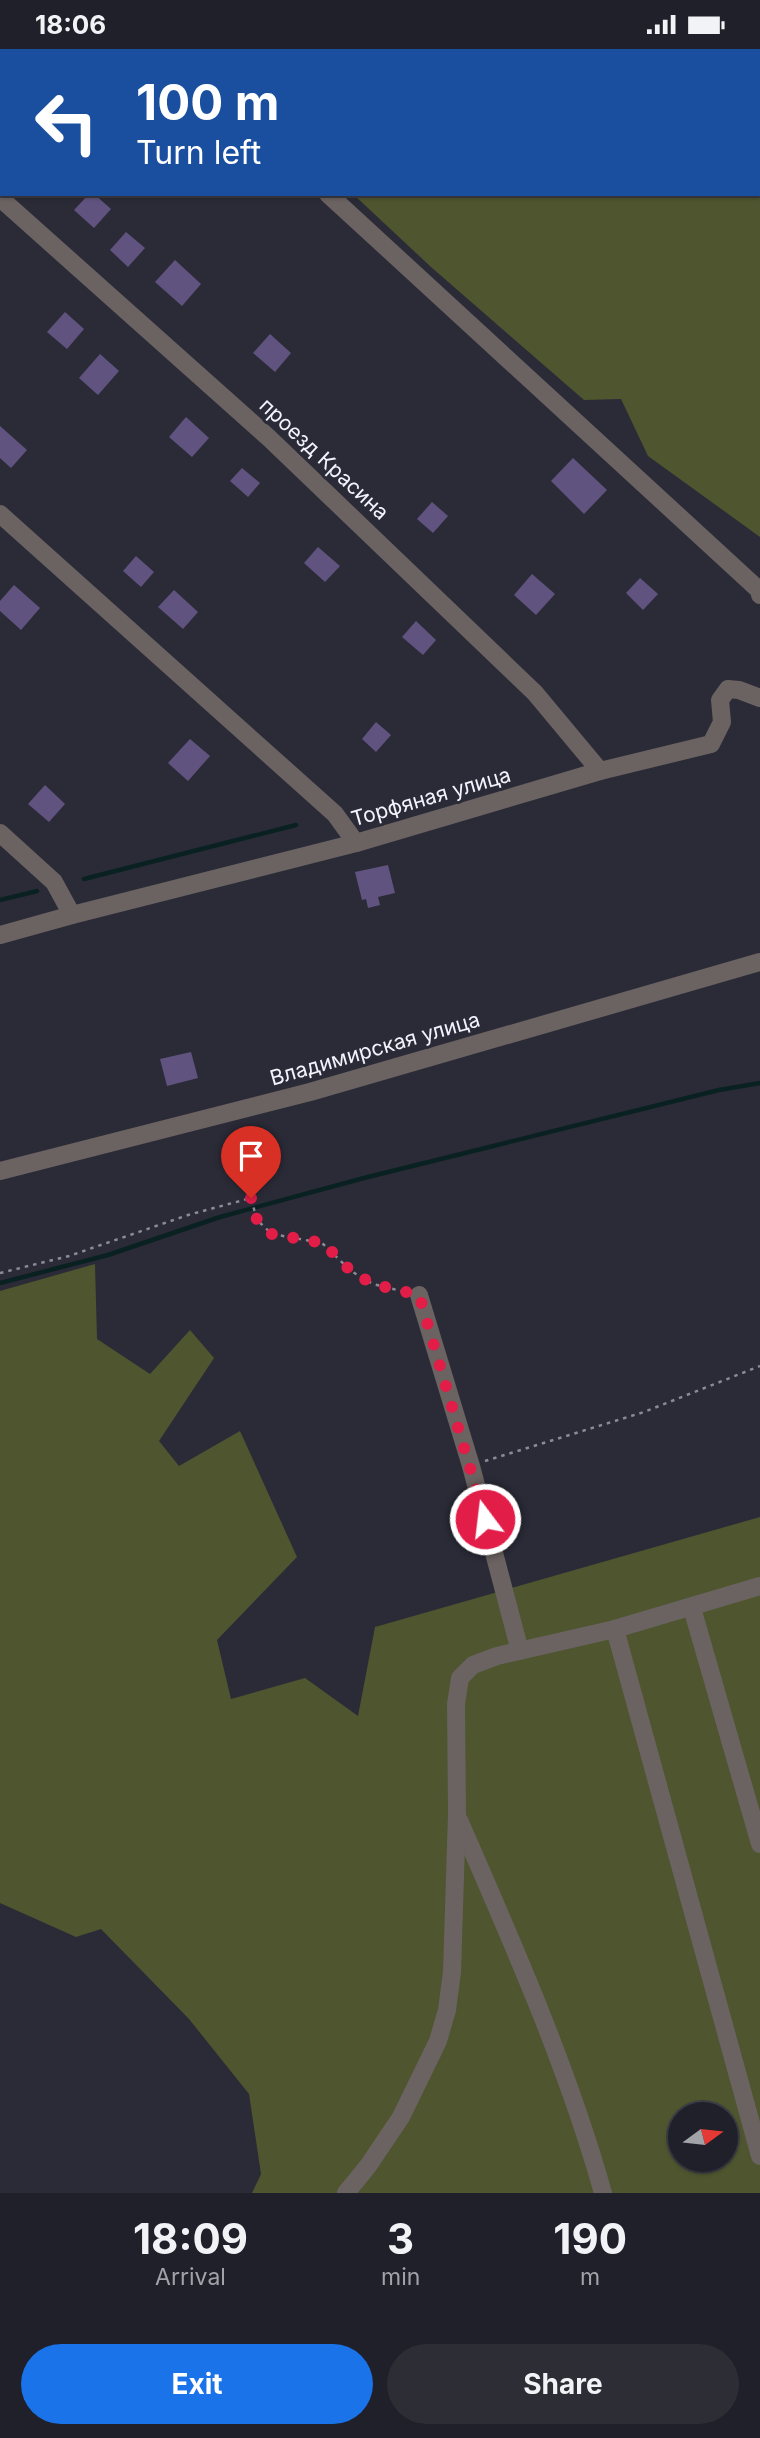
<!DOCTYPE html>
<meta charset="utf-8">
<style>
body{margin:0;font-family:Inter,sans-serif;background:#2d2d36;color:#f1f3f6;height:100vh;display:flex;flex-direction:column;font-size:26px;white-space:nowrap}
*{box-sizing:border-box;margin:0}
p{font-size:23px;color:#a2a3a8}
.icon{flex:none;width:38px;height:38px;fill:none;stroke:currentColor;stroke-width:2;stroke-linecap:round;stroke-linejoin:round}
.map{position:relative;height:2144px;overflow:hidden}
.panel{display:flex;flex-direction:column;background:#20202a;flex:1}
.panel>*{flex:none}
.top-card{position:absolute;left:0px;top:0px;width:761px;height:147px;box-shadow:0 2px 5px #0004,0 0 0 2px #3d3e47;background:#1a4fa0;color:#fff;overflow:hidden}
.needle{width:46px;rotate:75deg}
.controls{position:absolute;left:668px;top:2053px;display:grid;gap:14px}
.controls a{display:grid;place-items:center;width:70px;height:70px;border-radius:50%;background:#20202a;box-shadow:0 2px 5px #0004,0 0 0 2px #3d3e47;font-size:35px}
.pin{position:absolute;display:grid;place-items:center;width:60px;height:60px;color:#fff;margin:-72px -30px;border-radius:50% 50% 50% 0;rotate:-45deg;box-shadow:0 0 7px #0007}
.pin .icon{rotate:45deg}
.me{position:absolute;width:77px;margin:-38px;rotate:345deg;stroke-linejoin:round;filter:drop-shadow(0 0 5px #0008)}
.turn{display:flex;align-items:center;gap:24px;height:147px;padding:0 21px;font-size:32px}
.turn .icon{width:91px;height:91px;stroke-width:2.5}
.turn b{display:block;font-size:49px;line-height:60px}
.eta{display:flex;justify-content:space-evenly;align-items:center;height:119px;text-align:center}
.eta b{font-size:42px;font-weight:700;line-height:49px}
.primary-button{display:flex;gap:14px;margin-top:auto;padding:14px 21px}
.primary-button a{flex:1;height:80px;border-radius:42px;background:#1a73e8;color:#fff;font-size:28px;font-weight:700;line-height:80px;text-align:center}
.primary-button a+a{background:#2d2d36;color:#f1f3f6}
.status{display:flex;justify-content:space-between;align-items:center;height:49px;padding:0 35px;background:#20202a;direction:ltr}
.status svg{height:19px;fill:currentColor}
.map>svg:first-child{display:block}
</style>
<div class="status"><b>18:06</b><svg viewBox="0 0 49 12"><path d="M0 12V9h3v3zM5 12V6h3v6zM10 12V3h3v9zM15 12V0h3v12zM26 1h20v11H26zM47 4h2v5h-2z"/></svg></div>
<div class="map">
<svg width="760" height="2144" viewBox="0 0 760 2144">
<rect width="100%" height="100%" fill="#2b2b38"/>
<g fill="#4e552f" fill-rule="evenodd">
<path d="M326 0H760V488L648 407 621 350 584 351 431 218 353 145H760V2H327Z"/>
<path d="M95 1215 97 1290 150 1325 190 1281 214 1309 159 1392 179 1417 240 1382 297 1508 217 1591 231 1650 305 1629 358 1667 375 1578 760 1468V2144H252L261 2125 249 2045 189 1970 101 1880 76 1888 0 1854V1242ZM681 2065H726V2110H681Z"/>
</g>
<g fill="none" stroke-linecap="round" stroke-linejoin="round">
<g stroke="#0a2122" stroke-width="4.5">
<path d="M84 830 296 776"/>
<path d="M0 851 37 842"/>
<path d="M0 1234 108 1206 220 1168 364 1129 719 1041 760 1034"/>
</g>
</g>
<g fill="#61537f">
<path d="M89 145H94L111 160 94 179 74 161Z"/>
<path d="M126 183 145 199 128 218 110 201Z"/>
<path d="M175 211 201 235 182 257 155 233Z"/>
<path d="M65 263 84 280 67 300 47 283Z"/>
<path d="M270 285 291 304 275 323 253 304Z"/>
<path d="M100 305 119 322 98 346 79 329Z"/>
<path d="M186 368 209 389 192 408 169 388Z"/>
<path d="M0 377 27 401 11 419 0 409Z"/>
<path d="M573 409 607 441 584 465 551 432Z"/>
<path d="M242 419 260 434 248 448 230 432Z"/>
<path d="M432 453 448 467 433 484 417 470Z"/>
<path d="M318 498 340 517 325 533 304 514Z"/>
<path d="M136 507 154 523 141 538 123 522Z"/>
<path d="M532 525 555 545 536 566 514 546Z"/>
<path d="M640 529 658 545 643 561 626 544Z"/>
<path d="M14 536 40 559 21 581 0 562V552Z"/>
<path d="M174 541 198 563 183 580 158 558Z"/>
<path d="M416 572 436 591 423 606 402 588Z"/>
<path d="M376 673 391 686 376 703 362 690Z"/>
<path d="M190 690 210 707 188 732 168 714Z"/>
<path d="M45 736 65 755 49 773 28 755Z"/>
<path d="M388 816 395 844 378 848 380 856 368 859 366 850 362 851 355 823Z"/>
<path d="M191 1003 198 1029 167 1037 160 1010Z"/>
</g>
<g fill="none" stroke-linecap="round" stroke-linejoin="round">
<g stroke="#8b8b96" stroke-width="2.5" stroke-dasharray="3.5 5" stroke-linecap="butt">
<path d="M0 1224 69 1207 188 1166 251 1149 257 1171 272 1185 322 1194 351 1222 373 1235 405 1243"/>
<path d="M485 1412 644 1363 760 1317"/>
</g>
<g stroke="#6b6361" stroke-width="18">
<path d="M169 0 171 2"/>
<path d="M328 145 759 541 760 546"/>
<path d="M0 149 269 389 535 644 600 722"/>
<path d="M0 465 335 765 356 794"/>
<path d="M0 784 54 833 72 866 356 794 600 722 711 695 722 673 720 651 728 640 739 641 760 649"/>
<path d="M0 886 72 866"/>
<path d="M0 1122 310 1043 760 913"/>
<path d="M419 1246 471 1417 520 1602"/>
<path d="M692 1559 760 1795"/>
<path d="M615 1580 760 2107"/>
<path d="M459 1771C512 1893 567 2016 603 2144"/>
<path d="M346 2144 368 2117 401 2068 438 1992 447 1961 452 1923 457 1764 456 1655 460 1629 473 1616 497 1607 615 1580 760 1537"/>
</g>
</g>
<g fill="none" stroke-linecap="round" stroke-linejoin="round">
<path stroke="#e11d48" stroke-width="12" stroke-dasharray="0 21.6" d="M251 1149 257 1171 272 1185 323 1194 351 1222 373 1235 419 1246 485 1470"/>
</g>
<g text-anchor="middle" stroke-width="6" stroke-linejoin="round" paint-order="stroke">
<g font-size="21" fill="#f3f3fc" stroke="#2b2b38">
<text transform="translate(324 410) rotate(43)" y="7">проезд Красина</text>
<text transform="translate(431 748) rotate(-16)" y="7">Торфяная улица</text>
<text transform="translate(375 1000) rotate(-16)" y="7">Владимирская улица</text>
</g>
</g>
</svg>
<div class="controls">
<a><svg class="needle" viewBox="-14 -14 28 28"><path d="M0-13l5 13h-10z" fill="#e53935"/><path d="M0 13l5-13h-10z" fill="#a2a3a8"/></svg></a>
</div>
<div class="pin" style="left:251px;top:1149px;background:#d93025"><svg class="icon" aria-label="arrive" viewBox="0 0 24 24"><path d="M6 21V4h12l-3 4 3 4H6"/></svg></div>
<svg class="me" style="left:485px;top:1470px" viewBox="-20 -20 40 40"><circle r="17" fill="#e11d48" stroke="#fff" stroke-width="3"/><path d="M0-11L8 9 0 5-8 9z" fill="#fff"/></svg>
<div class="top-card">
<div class="turn"><svg class="icon" aria-label="left" viewBox="0 0 24 24"><path d="M17 20v-9H6M10 6l-5 5 5 5"/></svg><div><b>100 m</b>Turn left</div></div>
</div>
</div>
<section class="panel">
<div class="eta">
<div><b>18:09</b><p>Arrival</p></div>
<div><b>3</b><p>min</p></div>
<div><b>190</b><p>m</p></div>
</div>
<div class="primary-button"><a>Exit</a><a>Share</a></div>
</section>
